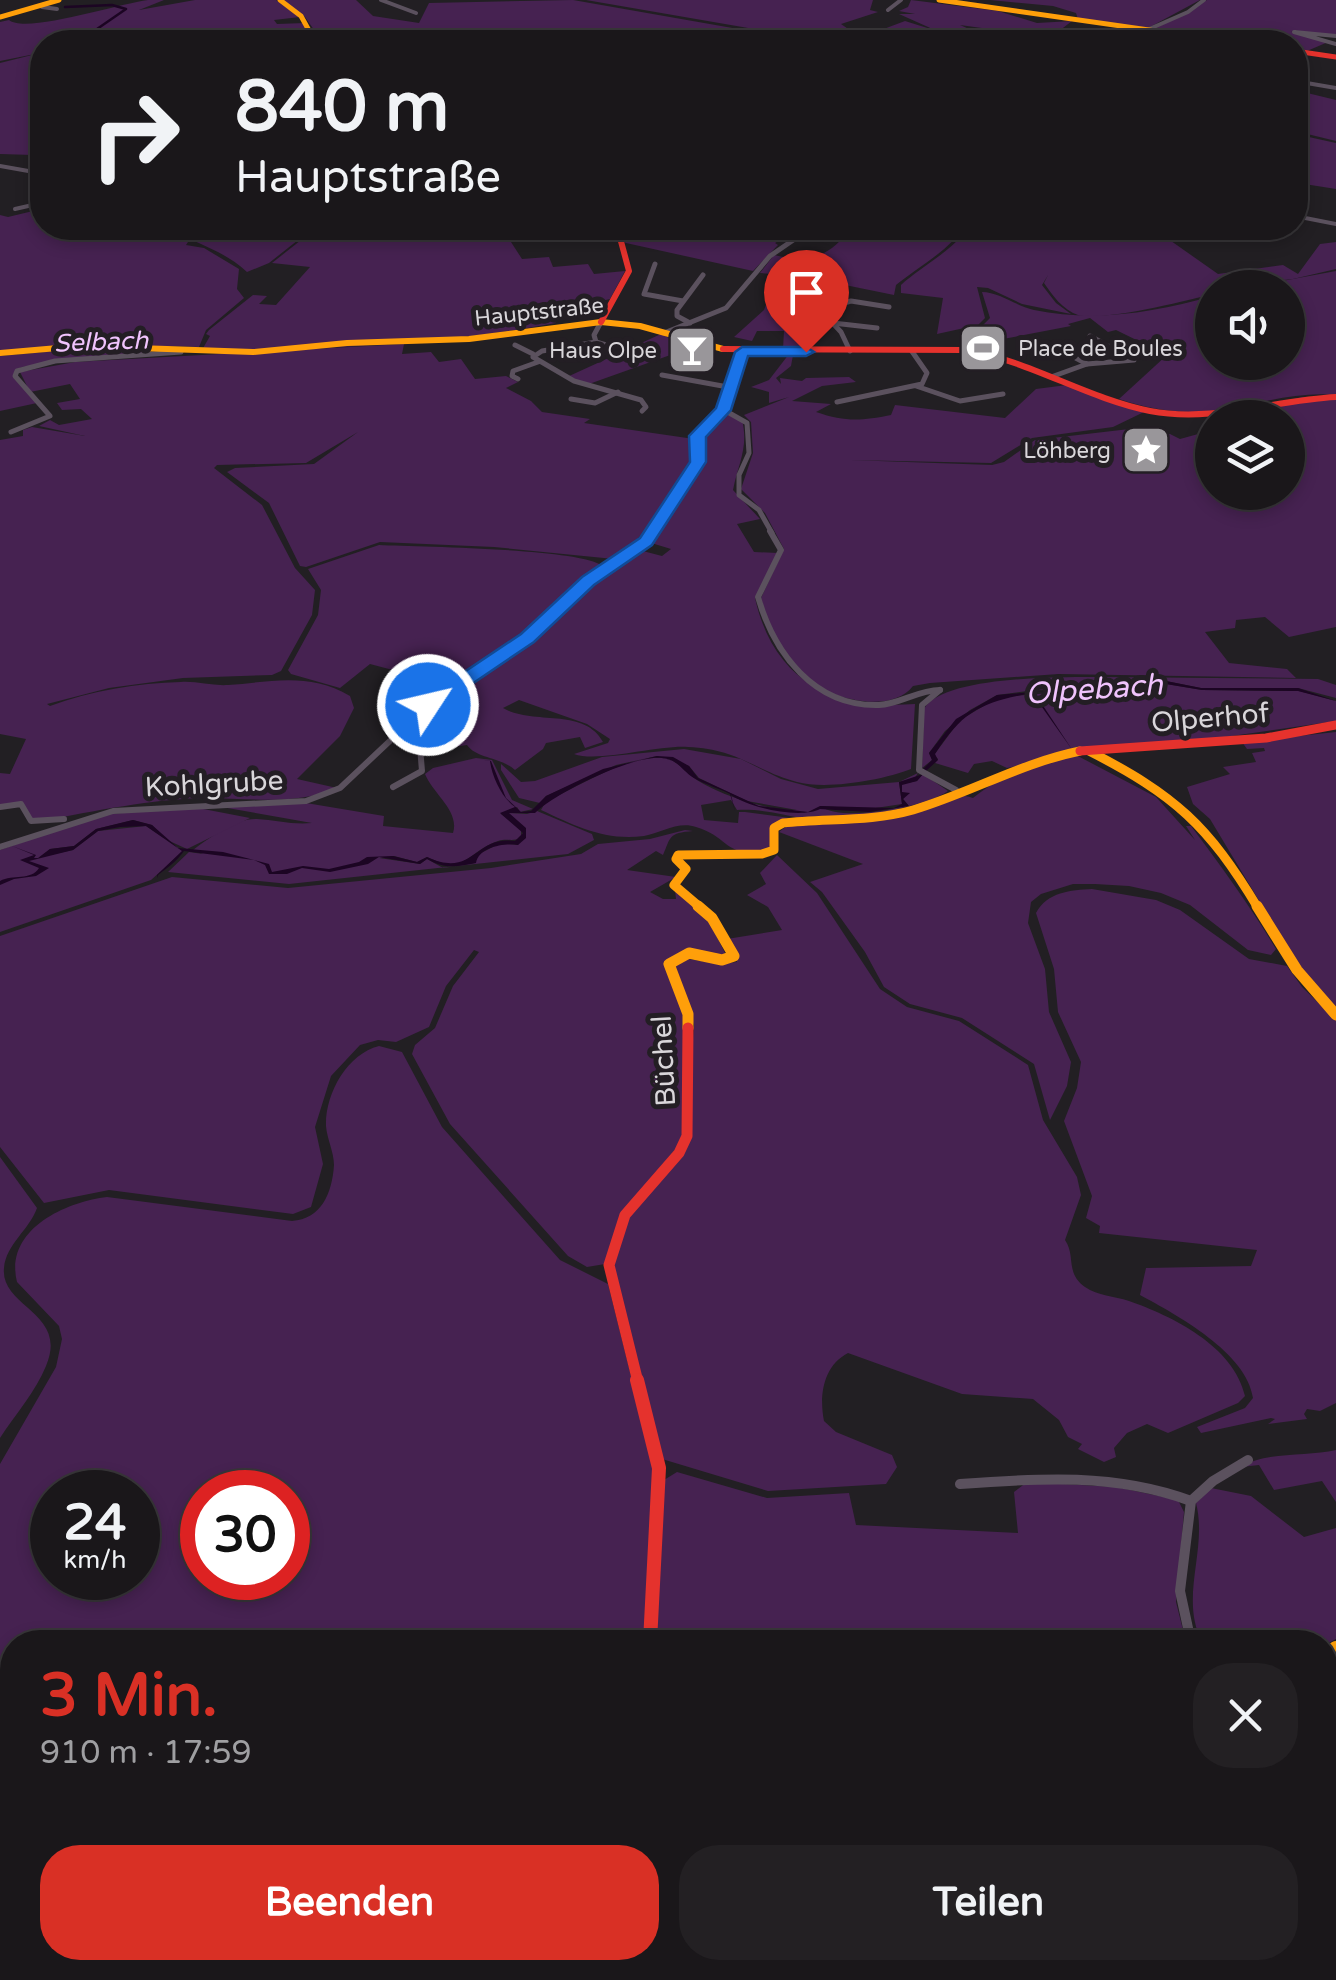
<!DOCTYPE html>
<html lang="de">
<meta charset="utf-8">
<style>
body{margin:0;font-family:"Varela Round",sans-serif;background:#232023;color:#f1f3f6;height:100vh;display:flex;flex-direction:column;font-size:38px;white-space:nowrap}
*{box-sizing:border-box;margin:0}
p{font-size:32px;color:#9f9fa2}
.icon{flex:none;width:55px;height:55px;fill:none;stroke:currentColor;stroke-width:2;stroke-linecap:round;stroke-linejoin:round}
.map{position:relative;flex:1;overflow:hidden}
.details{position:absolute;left:0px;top:1630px;width:1338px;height:350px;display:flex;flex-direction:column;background:#1a171a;border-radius:40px 40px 0 0;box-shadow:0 5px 15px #0003,0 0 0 2px #383639}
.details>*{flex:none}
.hud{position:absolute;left:30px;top:30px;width:1278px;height:210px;border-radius:40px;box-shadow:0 5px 15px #0003,0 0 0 2px #383639;background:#1a171a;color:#f1f3f6;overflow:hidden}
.controls{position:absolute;left:1195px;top:270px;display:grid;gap:20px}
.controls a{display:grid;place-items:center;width:110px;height:110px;border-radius:50%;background:#1a171a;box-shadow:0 5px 15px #0003,0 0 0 2px #383639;font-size:50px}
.speed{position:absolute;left:30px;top:1470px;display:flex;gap:20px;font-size:50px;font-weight:700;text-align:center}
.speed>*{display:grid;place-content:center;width:130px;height:130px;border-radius:50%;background:#1a171a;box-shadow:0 5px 15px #0003,0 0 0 2px #383639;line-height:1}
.speed small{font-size:25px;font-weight:400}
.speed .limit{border:15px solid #d22;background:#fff;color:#111}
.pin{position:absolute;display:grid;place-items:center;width:85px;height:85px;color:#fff;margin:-102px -42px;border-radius:50% 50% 50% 0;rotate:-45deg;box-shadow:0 0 10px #0007}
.pin .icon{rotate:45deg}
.me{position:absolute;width:110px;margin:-55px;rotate:55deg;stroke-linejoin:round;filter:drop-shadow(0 0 8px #0008)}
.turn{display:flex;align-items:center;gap:35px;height:210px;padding:0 40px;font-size:45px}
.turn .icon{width:130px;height:130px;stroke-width:2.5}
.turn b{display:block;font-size:70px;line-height:85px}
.round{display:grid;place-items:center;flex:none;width:105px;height:105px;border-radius:40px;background:#232023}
.summary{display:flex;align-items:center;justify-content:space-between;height:170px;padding:0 40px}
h1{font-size:60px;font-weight:700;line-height:75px;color:#d93025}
.action{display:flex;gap:20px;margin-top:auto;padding:20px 40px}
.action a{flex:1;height:115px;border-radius:40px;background:#d93025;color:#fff;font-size:40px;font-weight:700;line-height:115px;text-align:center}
.action a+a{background:#232023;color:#f1f3f6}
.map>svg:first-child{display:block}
</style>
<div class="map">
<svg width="1336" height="1980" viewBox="0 0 1336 1980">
<rect width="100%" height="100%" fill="#221f23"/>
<g fill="#462251" fill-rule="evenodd">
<path d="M148 0H164L139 10 195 0H276L300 17 274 20 277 24 305 23 307 29 282 37H310L333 42H106L148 32C137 29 134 34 123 35 107 36 88 34 71 36L86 42H42V160L33 155 0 154V63L40 53 0 61V22L9 20C26 34 117 4 148 0Z"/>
<path d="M283 0H356L373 16 419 23 429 3 573 0 761 33 779 41 384 42 390 39 330 33 319 37 305 17Z"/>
<path d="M586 0H873L870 10 878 12 841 24 851 31 846 42H785L765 31Z"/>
<path d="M911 0 998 11 1037 23 1072 21 1059 31 1114 40 1148 34 1125 42 1077 38 1089 42H1024L991 37 1003 31 960 25 969 29 958 38 977 42H863V38L861 42H850L854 35 873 33 905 21 937 31 899 14H915L899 11 908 7Z"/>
<path d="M990 0H1200L1148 28 1078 19 1076 13 1053 6Z"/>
<path d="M1207 0H1336V35L1291 31 1328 42 1307 51 1295 50V42H1246L1154 29Z"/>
<path d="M1295 90 1336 100V141L1295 131Z"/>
<path d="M1295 134 1336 143V189L1298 183Z"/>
<path d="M37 205 42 214V228H165L188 242 186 245 204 248 239 269 237 289 244 298 206 330 199 347 81 344 0 351V215L8 217 33 211 31 207Z"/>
<path d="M169 228H300L312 229 269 263 247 272C222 249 197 245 169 228Z"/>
<path d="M614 228 511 242 522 259 549 257 553 267 588 264 594 274 625 271 610 299 568 309 570 312 550 315 556 323C440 345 320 350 202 350L210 336 206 334 209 330 253 295 267 296 259 304 276 305 310 267 272 263 315 229Z"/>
<path d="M623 228H786L797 230 775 243 778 245 753 271 626 243 622 241 626 235Z"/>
<path d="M815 228H846L842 232H851L854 228H962C954 247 914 270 896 285L894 295 845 285 827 293 788 298 804 288 814 271 822 276 817 271 823 262C801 277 804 293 775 300V306L815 350 783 349 784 331H757L752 341 734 337 764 310 772 289 778 290V283L785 280 786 275 760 273 774 255C807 263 828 257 846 234Z"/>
<path d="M967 228H1161L1154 229 1218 274 1283 265 1298 274 1320 244 1336 242V269L1293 279 1212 288V294C1187 301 1100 322 1078 315 1063 310 1052 295 1044 283L1048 275 1042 285 1056 303 1071 314 1022 304 988 288 977 287 985 318 978 325 937 334 943 298 901 293V285C919 268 957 248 967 228Z"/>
<path d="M1336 271V395C1297 391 1258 404 1220 410 1185 415 1152 410 1119 399L1167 355 1116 330 1108 332 1090 318 1068 324 1071 326 1003 339 983 325 990 318 982 292C999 292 1016 306 1034 310 1094 322 1154 313 1212 296V362H1288V288L1250 287Z"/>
<path d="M661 334 690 348 589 384 567 377Z"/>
<path d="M404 344 402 354 431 352 439 362 461 359 475 379 506 376 518 382 506 388 531 401 542 412 590 419 584 423 694 439C693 446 695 455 693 462 685 489 637 544 614 559L494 547 380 542 306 567 300 566 269 503 227 472 235 468 314 464 358 432 306 463 217 465 214 468 262 505 295 568 315 590 312 615 281 671 272 675 183 678 109 688 47 704 50 706C90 691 138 683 181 682 197 681 212 686 228 685 271 682 309 672 350 696L354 708 340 736 297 779 337 788C294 806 250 798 205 798 153 799 94 811 42 821L32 819 22 802 0 805V773L10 774 26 739 0 734V440L23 436V430L32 427 85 436 39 426 50 420 59 425 92 419 81 409 62 410 57 403 80 399 70 384 30 392 20 372 75 362Z"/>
<path d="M79 349 155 352 22 367 15 370 13 377 37 403 0 411V356Z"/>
<path d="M789 354 793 355 791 366 776 378 781 384 780 378 802 381 806 378 849 377 856 382 822 386 792 401 831 404 816 412C845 422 861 421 891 415L895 405 1005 418 1036 389 1067 385 1144 412 1113 427 1032 438 991 463 850 460 992 465 1004 462 1035 440 1138 428 1145 434H1170L1180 439 1209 431 1212 432V492H1288V418L1230 417 1222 413 1303 397 1336 398V627L1289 637 1265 617 1236 620 1235 628 1205 632 1229 663 1287 669 1296 678 1059 674 930 683 913 686C888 718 817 696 795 668 780 649 766 621 761 598L784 549 765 513 741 489 753 453 751 422 744 415 789 397 769 403V392L751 387 769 380Z"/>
<path d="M724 413 742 420C749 447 738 464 733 490L760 519 737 524 754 552 778 553 755 598C774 683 835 710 915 704L911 769C883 780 827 790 797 782 755 771 739 749 688 747 657 745 598 763 574 754L608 743 610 739 587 724 519 700 503 708C533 726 584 707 603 742L585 748 580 737 546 743 543 749 515 770C501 757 477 759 467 745L439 749 415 719 530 639 589 584 639 550 662 556 671 549 648 542 698 471 705 455 703 436Z"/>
<path d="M379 545C419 547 579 548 603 566L523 637 464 677 448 673 431 677 435 672 425 668 404 673 370 664 340 688 291 674 288 670 318 615 321 590 308 569Z"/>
<path d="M1098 677 1318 679 1336 685V698L1298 688H1201L1166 681 1035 690 997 695 970 710 945 731 929 753 932 760 922 768 924 709C942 676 1061 677 1098 677Z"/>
<path d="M1166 684 1202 690 1299 691 1336 701V721L1176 744H1124L1007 768 992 761 974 764 968 773 935 763 938 759 934 755 960 720 999 697Z"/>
<path d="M1336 732V1009L1297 964 1210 819 1193 804 1187 787 1230 774 1223 767 1256 762 1252 753 1265 751 1264 748 1247 749 1242 742Z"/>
<path d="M684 749 741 759 781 779 818 789 899 782 918 773 914 779 899 782 902 804 869 809 820 806C839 819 885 812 908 805L903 799 906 795 902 792V784L917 781 923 774 948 791C925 808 827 825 800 818 778 813 759 809 737 810L731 800 701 805 704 820 738 823 739 812H745L798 819 771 831V846L766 852C723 857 730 837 696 827 678 821 661 833 644 836 604 841 576 826 541 810L546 801C577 788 629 754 662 758 677 759 684 771 694 778 716 794 771 812 797 810L747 801 699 778 689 766 657 756 616 765 546 796 540 803 519 798 501 770V764L521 782 535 781 602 757Z"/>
<path d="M1074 754 1156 797 1195 840 1186 826H1191C1221 866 1250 906 1276 949L1271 955 1248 950 1190 905 1161 893 1129 886 1095 884H1073L1041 894 1031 902 1028 923 1045 969 1049 1012 1071 1062 1067 1086 1050 1120 1034 1064 962 1018 910 1004 884 987 865 952 822 892 810 882 863 864 779 832C800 813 847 824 873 819 906 812 941 788 973 798 1004 773 1036 762 1074 754Z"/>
<path d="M476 758 492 760 512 800 533 809 520 812 517 807 501 814 521 829V838C512 842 507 838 498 841 466 852 467 876 427 857L417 862 394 856 379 858 420 864 427 859 443 868 475 863 477 855 501 843 518 845 525 828 506 813 527 814 537 811 592 834 594 840 568 854 289 884 168 872 189 852 203 854 193 850C209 838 236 818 257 819 275 820 293 825 312 823L216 806 306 803 384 816 383 826 453 833C460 811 433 794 425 774L433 768Z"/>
<path d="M193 807 250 818 187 849 165 839 152 825 133 820 96 829 74 846 50 849 40 857 73 850 98 831 146 826 183 851 151 880 0 932V850L99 815Z"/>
<path d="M685 830 693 831C668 833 671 837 663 855L656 851 627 870 676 877 650 892 663 899H676L675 890 706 915 726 955 670 958 687 1025 683 1140 621 1214 605 1264 587 1267 568 1256 450 1124 412 1054 415 1045 435 1028 453 986 479 952 474 950 446 986 429 1027 396 1042 378 1040 360 1045 331 1076 315 1127 323 1164 311 1207 293 1214 109 1190 44 1203 0 1147V936L172 877 288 888 491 868 581 854 598 844 650 839Z"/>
<path d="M777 855 817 893 880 989 907 1007 959 1021 1028 1065 1043 1120 1077 1177 1081 1195 1065 1240C1076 1256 1065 1273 1085 1287 1098 1296 1114 1296 1129 1301 1172 1316 1234 1346 1245 1396L1238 1403 1168 1433 1147 1424 1127 1433 1114 1448 1116 1457 1104 1462 1078 1449 1082 1444 1068 1437 1059 1420 1033 1399 962 1394 848 1353C823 1366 819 1396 824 1421L836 1432 892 1455 897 1467 886 1484 768 1491 662 1459 613 1268 628 1216 685 1150 694 1025 673 965 683 958 719 964 737 962 727 939 782 930 768 907 747 895 766 884 760 873Z"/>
<path d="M1092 889 1156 900 1180 910 1249 959 1287 966 1302 987 1336 1020V1403L1320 1411 1307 1409 1304 1414 1307 1419 1268 1424 1275 1419 1271 1418 1201 1433 1197 1427 1245 1408 1253 1398C1247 1353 1177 1315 1140 1295L1146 1268 1251 1266 1257 1250 1099 1233 1100 1226 1086 1218 1092 1196 1064 1121 1077 1088 1081 1062 1058 1012 1054 969 1036 913C1047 892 1071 890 1092 889Z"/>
<path d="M379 1046 402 1052 442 1127 560 1260 608 1284 654 1467 645 1642H12V1741L0 1735V1464L56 1367 62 1339 59 1326 17 1282C4 1230 65 1202 107 1197L292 1221C321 1219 332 1194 334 1165 334 1152 327 1139 326 1126 325 1094 347 1054 379 1046ZM52 1492H138V1578H52ZM202 1492H288V1578H202Z"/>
<path d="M0 1157 37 1208C30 1229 6 1244 4 1268 0 1308 69 1312 46 1366 36 1391 15 1415 0 1438Z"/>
<path d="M1336 1450V1502L1322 1481 1274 1490 1259 1465 1241 1467C1266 1451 1307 1457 1336 1450Z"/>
<path d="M677 1472 767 1498 849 1493 856 1525 1018 1533 1014 1492 1027 1482 1116 1487 1178 1500 1184 1512 1176 1602 1186 1642H656L664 1480Z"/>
<path d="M1211 1488 1251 1496 1304 1537 1336 1528V1639L1325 1645 1202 1642C1179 1597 1208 1550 1196 1503Z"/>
<path d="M1336 1664V1899L1325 1880V1669Z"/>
<path d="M1325 1892 1336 1912V1980H933L940 1968H1325Z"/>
<path d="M723 1968H937L931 1980H747Z"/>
</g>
<g fill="#1c0523">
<path d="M1166 681 1201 688H1298L1336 701 1298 691 1202 690 1166 684 1034 692 1073 751 1032 693C983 702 963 710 935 754L938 760 926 771 923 769 932 760 929 753 956 719 997 695Z"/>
<path d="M657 756 673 757 689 766 698 778 759 806 808 812 820 806 894 808 902 804 899 782 923 774 917 781 902 785V792L910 793 903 799 909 806 869 812 820 809C800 819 750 808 731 795L735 811 730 794C718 788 704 784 694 778 683 772 678 759 662 758 632 755 555 793 535 813H509L526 828V838L518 845C503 843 479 847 476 863 456 867 445 869 427 859L420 864 379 857 368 864 330 872 302 868 287 874H269L265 865 254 860 184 851C177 861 167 868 158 875V878L157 875 182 851 146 826 120 827 98 831 73 850 29 861 49 868 36 876 14 879 0 885V881C13 874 31 881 39 868L20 860 34 855 12 846 36 855 34 858H38L50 849 74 846 96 829 133 820 152 825 178 848 223 852 269 864 272 872 303 866 329 869 359 862 367 857 393 856 417 862 427 857C474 879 474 835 515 841L523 833 500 813 515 807C502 798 492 777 490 761L479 759 491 761 506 798 521 812 531 811 546 796 603 769Z"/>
</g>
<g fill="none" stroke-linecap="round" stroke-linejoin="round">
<path stroke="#1c0523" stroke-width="2.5" d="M65 7 112 5 126 9 97 29"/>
<g stroke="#5b515e" stroke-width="4">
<path d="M381 0 416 13"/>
<path d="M42 7 57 9"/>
<path d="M888 10 901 0"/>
<path d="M1147 30 1188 12 1204 0"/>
<path d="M1336 36 1294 32 1336 44"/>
<path d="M1295 81 1336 88"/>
<path d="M0 166 34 172 31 180 42 189"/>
<path d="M15 209 37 204 42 197"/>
<path d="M1295 216 1336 224"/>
<path d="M798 236 810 228"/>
</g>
<g stroke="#5b515e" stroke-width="5">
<path d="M655 264 644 294 683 301"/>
<path d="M601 322 594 335 596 342 542 351 533 357 574 381 641 400 646 407 642 411"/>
<path d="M690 323 677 316V310L703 275"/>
<path d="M833 323 877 328"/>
<path d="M664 333 726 308 770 256 802 234"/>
<path d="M596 342 613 347"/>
<path d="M515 345 533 354"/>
<path d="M1053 346 1087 364"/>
<path d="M850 351 841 332 826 316 827 308 851 301 889 307"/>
<path d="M662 375 728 387"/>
<path d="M1051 377 1087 364 1134 360 1090 336"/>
<path d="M518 379 512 376 513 371 538 362"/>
<path d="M916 386 960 401 1003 394"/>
<path d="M571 399 595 403 618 392"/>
<path d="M837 402 922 384 927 373 911 350"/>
<path d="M724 410 747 423 749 453 739 475V495L759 510 772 533"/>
<path d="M11 432 50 416 15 376 17 371 55 361 181 352"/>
<path d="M651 533 698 461 697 437 724 410 742 352"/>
</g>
<g stroke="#5b515e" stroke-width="6">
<path d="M770 531 781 550 758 597C774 653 814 707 879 705 900 704 918 690 940 690"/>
<path d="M940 690 922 705 919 770 956 790"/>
<path d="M393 787 422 771 420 747 407 724"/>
<path d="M0 807 21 804 31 821 64 819"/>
<path d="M0 847 113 811 306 801 340 788 428 705 528 638 588 581 646 541 653 531"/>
</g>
<g stroke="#5b515e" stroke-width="10">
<path d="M960 1484C1039 1478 1116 1473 1191 1501"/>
<path d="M1191 1642 1180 1591 1191 1501 1213 1481 1248 1460"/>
<path d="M636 1968 650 1980"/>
</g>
<path stroke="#30b455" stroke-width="14" d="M489 1980 503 1968"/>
<g stroke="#ff9f0a" stroke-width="5">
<path d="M280 0 301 16 312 36 338 42"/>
<path d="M939 0 1233 42"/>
<path d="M0 17 59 0"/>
</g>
<path stroke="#ff9f0a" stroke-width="6" d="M0 353 81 346 253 352 347 343 469 339 601 322 640 326 723 349"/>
<g stroke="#ff9f0a" stroke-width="9">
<path d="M1089 751C1175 795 1208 825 1258 908"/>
<path d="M701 908 674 885 686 869 676 859 678 855 762 854 774 850V828L783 823C826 818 871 822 913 810 970 793 1021 763 1080 751"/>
</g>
<g stroke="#ff9f0a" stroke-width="11">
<path d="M1257 906 1297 970 1336 1015"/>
<path d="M688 1028V1014L669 964 689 953 722 960 734 956 712 918 698 906"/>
</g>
<path stroke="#ff9f0a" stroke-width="14" d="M1325 1655 1336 1648"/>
<g stroke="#e5322d" stroke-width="5">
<path d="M1295 51 1336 57"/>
<path d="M617 228 619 236"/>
</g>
<g stroke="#e5322d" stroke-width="6">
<path d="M601 322 629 271 619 234"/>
<path d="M723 349 966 350C1030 361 1086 398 1150 411 1212 423 1275 400 1336 397"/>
</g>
<path stroke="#e5322d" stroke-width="9" d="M1080 751 1266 738 1336 725"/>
<path stroke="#e5322d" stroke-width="11" d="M638 1382 609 1265 625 1215 679 1153 687 1136 688 1028"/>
<path stroke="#e5322d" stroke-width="14" d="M637 1380 659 1468 650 1642"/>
</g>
<path fill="#1a73e8" stroke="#114b97" stroke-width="2.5" d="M742 347H806L814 352 806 356H748L731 410 706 437V462L652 545 594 585 534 642 435 709H421V701L521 634 582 577 640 538 690 462 689 436 716 408 735 352Z"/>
<defs>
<g id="stadium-square" transform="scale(2.5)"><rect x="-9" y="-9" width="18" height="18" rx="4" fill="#99969a" stroke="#231e24"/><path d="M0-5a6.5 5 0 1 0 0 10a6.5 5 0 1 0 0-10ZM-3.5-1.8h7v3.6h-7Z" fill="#fff"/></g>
<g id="bar-square" transform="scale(2.5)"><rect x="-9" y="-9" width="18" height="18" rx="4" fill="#99969a" stroke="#231e24"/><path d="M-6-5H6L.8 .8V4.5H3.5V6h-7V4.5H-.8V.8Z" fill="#fff"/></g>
<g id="sight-square" transform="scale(2.5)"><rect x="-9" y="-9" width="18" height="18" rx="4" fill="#99969a" stroke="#231e24"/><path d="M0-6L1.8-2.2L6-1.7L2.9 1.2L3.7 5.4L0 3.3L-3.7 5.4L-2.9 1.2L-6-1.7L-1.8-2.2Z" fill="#fff"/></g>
</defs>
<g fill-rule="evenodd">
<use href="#stadium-square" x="983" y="348"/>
<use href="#bar-square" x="692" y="350"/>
<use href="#sight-square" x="1146" y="450"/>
</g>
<g text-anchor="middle" stroke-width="10" stroke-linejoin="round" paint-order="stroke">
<g font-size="22" fill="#d9d6da" stroke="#231e24">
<text transform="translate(539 311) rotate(-6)" y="8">Hauptstraße</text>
</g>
<g font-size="22" fill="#d9d6da" stroke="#231e24" text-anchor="end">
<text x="1018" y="356" text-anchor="start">Place de Boules</text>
<text x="657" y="358">Haus Olpe</text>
<text x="1111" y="458">Löhberg</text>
</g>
<g font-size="25" font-style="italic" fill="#f0c3fd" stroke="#231e24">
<text transform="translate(101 341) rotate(-2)" y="9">Selbach</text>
</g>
<g font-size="28" fill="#d9d6da" stroke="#231e24">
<text transform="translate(1210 717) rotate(-5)" y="10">Olperhof</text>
<text transform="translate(214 783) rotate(-3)" y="10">Kohlgrube</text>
<text transform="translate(663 1061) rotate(-93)" y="10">Büchel</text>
</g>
<g font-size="30" font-style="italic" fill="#f0c3fd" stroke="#231e24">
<text transform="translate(1094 689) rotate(-4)" y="10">Olpebach</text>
</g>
</g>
</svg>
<div class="controls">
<a><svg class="icon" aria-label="sound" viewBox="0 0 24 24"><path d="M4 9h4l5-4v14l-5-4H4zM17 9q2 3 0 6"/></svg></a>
<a><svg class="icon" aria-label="layers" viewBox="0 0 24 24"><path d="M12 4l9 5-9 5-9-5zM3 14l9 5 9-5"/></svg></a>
</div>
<div class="speed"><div>24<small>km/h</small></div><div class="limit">30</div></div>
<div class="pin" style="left:806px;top:352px;background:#d93025"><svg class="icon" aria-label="arrive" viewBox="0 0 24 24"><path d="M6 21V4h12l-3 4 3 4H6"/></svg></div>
<svg class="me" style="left:428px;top:705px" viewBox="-20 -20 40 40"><circle r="17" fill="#1a73e8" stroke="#fff" stroke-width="3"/><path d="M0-11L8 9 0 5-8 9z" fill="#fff"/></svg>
<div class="hud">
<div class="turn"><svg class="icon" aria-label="right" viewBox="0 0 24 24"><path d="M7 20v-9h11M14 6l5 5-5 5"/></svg><div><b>840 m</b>Hauptstraße</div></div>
</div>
<section class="details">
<div class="summary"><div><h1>3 Min.</h1><p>910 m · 17:59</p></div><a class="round"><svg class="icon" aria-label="close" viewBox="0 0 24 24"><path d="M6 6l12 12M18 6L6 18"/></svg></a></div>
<div class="action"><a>Beenden</a><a>Teilen</a></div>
</section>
</div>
